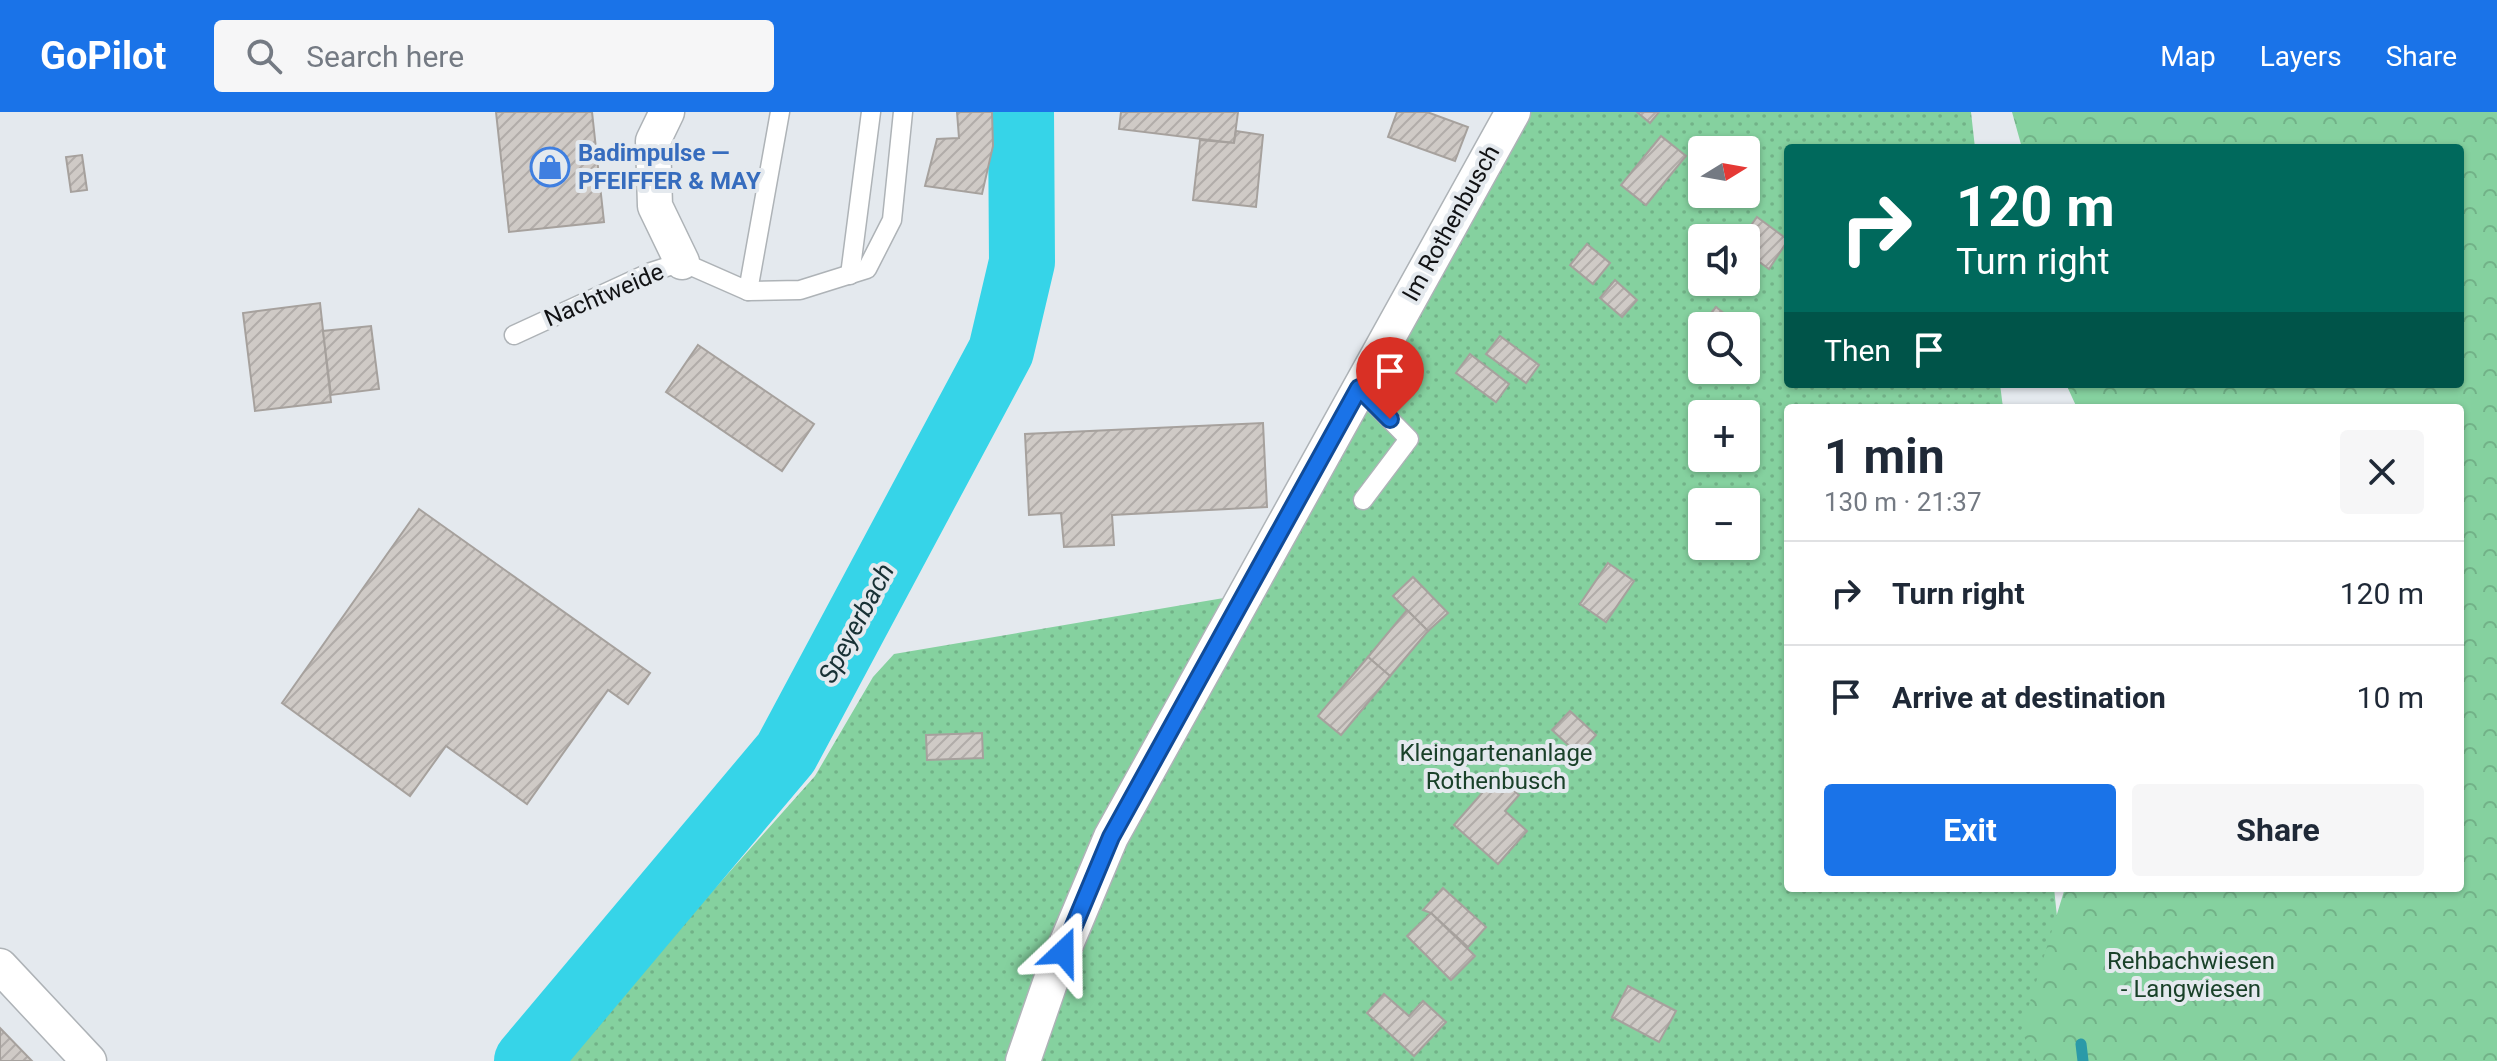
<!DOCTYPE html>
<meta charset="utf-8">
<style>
body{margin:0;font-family:Roboto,sans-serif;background:#f6f6f7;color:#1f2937;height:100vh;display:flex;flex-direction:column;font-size:30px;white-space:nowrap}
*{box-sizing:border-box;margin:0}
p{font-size:26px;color:#747a83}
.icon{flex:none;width:44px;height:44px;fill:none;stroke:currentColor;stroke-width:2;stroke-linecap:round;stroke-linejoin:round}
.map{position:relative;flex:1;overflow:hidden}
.side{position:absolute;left:1784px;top:292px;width:680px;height:488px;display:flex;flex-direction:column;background:#fff;border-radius:8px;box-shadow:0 2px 6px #0004}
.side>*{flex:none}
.banner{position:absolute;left:1784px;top:32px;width:680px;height:244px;border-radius:8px;box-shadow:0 2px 6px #0004;background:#00695c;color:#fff;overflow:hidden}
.needle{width:52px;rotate:79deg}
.controls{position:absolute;left:1688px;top:24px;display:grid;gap:16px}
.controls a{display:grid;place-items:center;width:72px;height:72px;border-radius:8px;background:#fff;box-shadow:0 2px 6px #0004;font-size:40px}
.pin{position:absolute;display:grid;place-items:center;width:68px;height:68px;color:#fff;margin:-82px -34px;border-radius:50% 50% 50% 0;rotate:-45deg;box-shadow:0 0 8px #0007}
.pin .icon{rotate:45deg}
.me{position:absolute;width:88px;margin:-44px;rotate:23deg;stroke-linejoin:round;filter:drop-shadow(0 0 6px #0008)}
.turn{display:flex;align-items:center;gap:28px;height:168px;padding:0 40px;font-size:36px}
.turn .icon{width:104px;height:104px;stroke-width:2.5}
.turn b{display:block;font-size:56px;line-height:68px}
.then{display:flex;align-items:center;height:76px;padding:0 40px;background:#0003;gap:16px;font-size:30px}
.round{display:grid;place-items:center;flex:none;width:84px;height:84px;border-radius:8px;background:#f6f6f7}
.overview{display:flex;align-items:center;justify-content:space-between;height:136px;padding:0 40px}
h1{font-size:48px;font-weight:700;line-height:60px}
.action{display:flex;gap:16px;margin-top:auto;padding:16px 40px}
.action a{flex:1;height:92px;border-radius:8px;background:#1a73e8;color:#fff;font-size:32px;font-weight:700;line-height:92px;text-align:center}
.action a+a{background:#f6f6f7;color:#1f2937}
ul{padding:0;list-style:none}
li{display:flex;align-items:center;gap:24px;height:104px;padding:0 40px;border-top:2px solid #e0e1e3}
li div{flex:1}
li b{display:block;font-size:30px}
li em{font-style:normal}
header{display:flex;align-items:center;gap:48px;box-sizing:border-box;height:112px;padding:0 40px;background:#1a73e8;color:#fff}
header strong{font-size:38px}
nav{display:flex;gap:44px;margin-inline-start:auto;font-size:28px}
.search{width:560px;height:72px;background:#f6f6f7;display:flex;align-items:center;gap:20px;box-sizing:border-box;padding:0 28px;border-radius:8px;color:#747a83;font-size:30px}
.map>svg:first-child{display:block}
</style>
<header>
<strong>GoPilot</strong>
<div class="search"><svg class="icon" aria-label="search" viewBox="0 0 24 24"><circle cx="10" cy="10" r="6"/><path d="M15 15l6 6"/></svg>Search here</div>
<nav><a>Map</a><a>Layers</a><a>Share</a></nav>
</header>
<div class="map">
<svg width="2497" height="949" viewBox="0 0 2497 949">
<defs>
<pattern id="grass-dots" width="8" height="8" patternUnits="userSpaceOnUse" patternTransform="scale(2)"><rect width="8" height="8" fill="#85d19f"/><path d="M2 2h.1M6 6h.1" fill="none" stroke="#72b288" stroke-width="1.8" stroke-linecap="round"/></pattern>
<pattern id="park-crowns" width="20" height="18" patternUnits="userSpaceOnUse" patternTransform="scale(2)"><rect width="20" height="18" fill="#85d19f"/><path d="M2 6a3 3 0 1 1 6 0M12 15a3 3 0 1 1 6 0" fill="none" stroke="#72b288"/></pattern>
<pattern id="building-hatch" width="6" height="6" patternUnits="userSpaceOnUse" patternTransform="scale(2)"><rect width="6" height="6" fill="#cfcac6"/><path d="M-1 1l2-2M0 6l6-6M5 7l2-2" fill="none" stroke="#b1aca9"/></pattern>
</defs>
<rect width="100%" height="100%" fill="#e4e9ee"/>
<path fill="url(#grass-dots)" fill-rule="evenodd" d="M1530 0H1971L1975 36H1788V272H2000L2003 296H1788V776H2054L2072 949H561L815 664 873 565 894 542 1265 479ZM1702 38H1746V82H1702ZM1702 126H1746V170H1702ZM1702 214H1746V258H1702ZM1702 302H1746V346H1702ZM1702 390H1746V434H1702Z"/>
<path fill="url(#park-crowns)" d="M2012 0H2497V949H2037L2021 919 2065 776H2460V296H2077L2066 272H2460V36H2022Z"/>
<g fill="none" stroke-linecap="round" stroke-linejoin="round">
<path stroke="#2b9aa8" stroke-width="11" d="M2081 932 2083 949"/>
<path stroke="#36d4e8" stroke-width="66" d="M527 949 786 641 1001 239 1022 150 1021 0"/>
</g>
<g fill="url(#building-hatch)" stroke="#a6a19d" stroke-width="2">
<path d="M496 0H592L604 110 509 120Z"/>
<path d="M957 0H992L993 34 982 82 925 74 937 27 959 26Z"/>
<path d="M1121 0H1238L1234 31 1119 17Z"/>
<path d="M1397 0H1427L1468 15 1455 49 1388 25Z"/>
<path d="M1637 0H1659L1650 11Z"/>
<path d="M1236 19 1263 23 1256 95 1193 88 1200 28 1234 31Z"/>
<path d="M1661 24 1686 44 1646 93 1621 73Z"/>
<path d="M82 43 87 78 71 80 66 45Z"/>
<path d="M1757 105 1788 128 1769 157 1746 140V126H1742Z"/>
<path d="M1587 132 1610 151 1593 172 1570 153Z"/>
<path d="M1615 168 1637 188 1622 205 1600 186Z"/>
<path d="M320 191 331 290 255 299 243 201Z"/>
<path d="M1716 195 1740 214H1702V226L1695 221Z"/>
<path d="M371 214 379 277 331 283 323 219Z"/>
<path d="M1500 224 1539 253 1526 271 1486 242Z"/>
<path d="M698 233 814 312 782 359 666 280Z"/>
<path d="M1470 242 1509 272 1496 290 1456 261Z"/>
<path d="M1263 311 1267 395 1112 403 1114 433 1064 435 1061 401 1029 403 1025 322Z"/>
<path d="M419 397 650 561 628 592 608 578 527 692 446 634 410 684 282 591Z"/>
<path d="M1608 451 1634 469 1606 510 1580 492Z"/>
<path d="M1413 465 1448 501 1428 519 1393 484Z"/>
<path d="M1407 498 1428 519 1390 564 1368 545Z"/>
<path d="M1368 545 1390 564 1341 623 1318 604Z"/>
<path d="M1570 599 1596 623 1578 642 1552 618Z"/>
<path d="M982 621 983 646 927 648 926 623Z"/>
<path d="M1497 664 1519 683 1505 699 1527 719 1498 752 1454 713Z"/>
<path d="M1443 776 1486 815 1468 835 1431 801 1423 798Z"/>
<path d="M1431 801 1475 844 1451 868 1407 824Z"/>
<path d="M1628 874 1676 899 1659 930 1612 905Z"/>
<path d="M1384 882 1409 904 1423 889 1446 910 1414 944 1367 901Z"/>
<path d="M0 916 32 949H0Z"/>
</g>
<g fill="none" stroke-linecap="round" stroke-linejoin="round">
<g stroke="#aeb3b7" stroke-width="21">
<g id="service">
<path d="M850 163 871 0"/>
<path d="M748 179 780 0"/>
<path d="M514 223 651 160 682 150 748 179 800 178 867 157 892 108 903 0"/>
<path d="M1359 276 1409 327 1363 388"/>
</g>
</g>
<g stroke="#aeb3b7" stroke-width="37">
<g id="minor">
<path d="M667 0 653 29 655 94 682 150"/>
<path d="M0 854 89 949"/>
<path d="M1023 949 1051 868 1111 725 1513 0"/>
</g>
</g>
<use href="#service" stroke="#fff" stroke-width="18"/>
<use href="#minor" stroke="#fff" stroke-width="34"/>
</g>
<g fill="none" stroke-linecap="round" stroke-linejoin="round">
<g stroke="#114b97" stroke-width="20">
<path id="route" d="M1063 840 1111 725 1359 276 1390 307"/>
</g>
<use href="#route" stroke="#1a73e8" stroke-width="14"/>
</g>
<defs>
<g id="shop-ring" transform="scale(2)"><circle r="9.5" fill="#e4e9ee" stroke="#3f7fe0" stroke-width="1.5"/><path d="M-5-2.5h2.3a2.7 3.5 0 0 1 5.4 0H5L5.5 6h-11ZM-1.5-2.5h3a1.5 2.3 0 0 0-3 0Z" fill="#3f7fe0"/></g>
</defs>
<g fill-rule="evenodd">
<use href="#shop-ring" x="550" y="55"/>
</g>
<g text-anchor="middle" stroke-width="8" stroke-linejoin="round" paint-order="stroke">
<g font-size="24" font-weight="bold" fill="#366cbe" stroke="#e4e9ee" text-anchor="start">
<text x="578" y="49">Badimpulse —<tspan x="578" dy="28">PFEIFFER &amp; MAY</tspan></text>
</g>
<g font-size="24" fill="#111214" stroke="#e4e9ee">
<text transform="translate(1451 111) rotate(-61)" y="8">Im Rothenbusch</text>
<text transform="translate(604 183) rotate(-23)" y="8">Nachtweide</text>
</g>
<g font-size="24" fill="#194129" stroke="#e4e9ee">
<text x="1496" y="649">Kleingartenanlage<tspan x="1496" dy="28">Rothenbusch</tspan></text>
<text x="2191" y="857">Rehbachwiesen<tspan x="2191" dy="28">- Langwiesen</tspan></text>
</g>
<g font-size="26" font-style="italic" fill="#183135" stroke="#e4e9ee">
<text transform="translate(856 511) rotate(-62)" y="9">Speyerbach</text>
</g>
</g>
</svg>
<div class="controls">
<a><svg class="needle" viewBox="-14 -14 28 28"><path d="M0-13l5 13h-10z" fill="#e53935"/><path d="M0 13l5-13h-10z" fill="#747a83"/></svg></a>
<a><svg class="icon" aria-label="sound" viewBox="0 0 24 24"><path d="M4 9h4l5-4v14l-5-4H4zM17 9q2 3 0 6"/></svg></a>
<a><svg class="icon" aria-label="search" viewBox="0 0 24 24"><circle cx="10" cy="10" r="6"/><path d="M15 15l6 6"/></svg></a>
<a>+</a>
<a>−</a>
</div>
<div class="pin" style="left:1390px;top:307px;background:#d93025"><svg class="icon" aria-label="arrive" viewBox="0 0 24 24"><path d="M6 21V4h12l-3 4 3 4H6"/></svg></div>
<svg class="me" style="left:1063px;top:840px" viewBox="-20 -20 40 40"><path d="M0-17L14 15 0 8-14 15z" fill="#1a73e8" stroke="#fff" stroke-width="4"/></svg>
<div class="banner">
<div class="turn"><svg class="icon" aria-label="right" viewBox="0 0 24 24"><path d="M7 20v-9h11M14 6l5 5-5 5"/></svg><div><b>120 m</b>Turn right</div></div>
<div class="then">Then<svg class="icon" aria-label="arrive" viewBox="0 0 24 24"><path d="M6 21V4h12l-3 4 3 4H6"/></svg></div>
</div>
<section class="side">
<div class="overview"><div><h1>1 min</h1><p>130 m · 21:37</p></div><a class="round"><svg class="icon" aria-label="close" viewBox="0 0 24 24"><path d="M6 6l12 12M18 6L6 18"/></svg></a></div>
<ul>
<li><svg class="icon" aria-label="right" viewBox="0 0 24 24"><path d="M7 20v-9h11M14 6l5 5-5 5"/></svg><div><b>Turn right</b></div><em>120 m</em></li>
<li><svg class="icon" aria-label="arrive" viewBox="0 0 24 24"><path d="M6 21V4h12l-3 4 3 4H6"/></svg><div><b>Arrive at destination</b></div><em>10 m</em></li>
</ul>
<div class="action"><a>Exit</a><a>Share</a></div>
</section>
</div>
